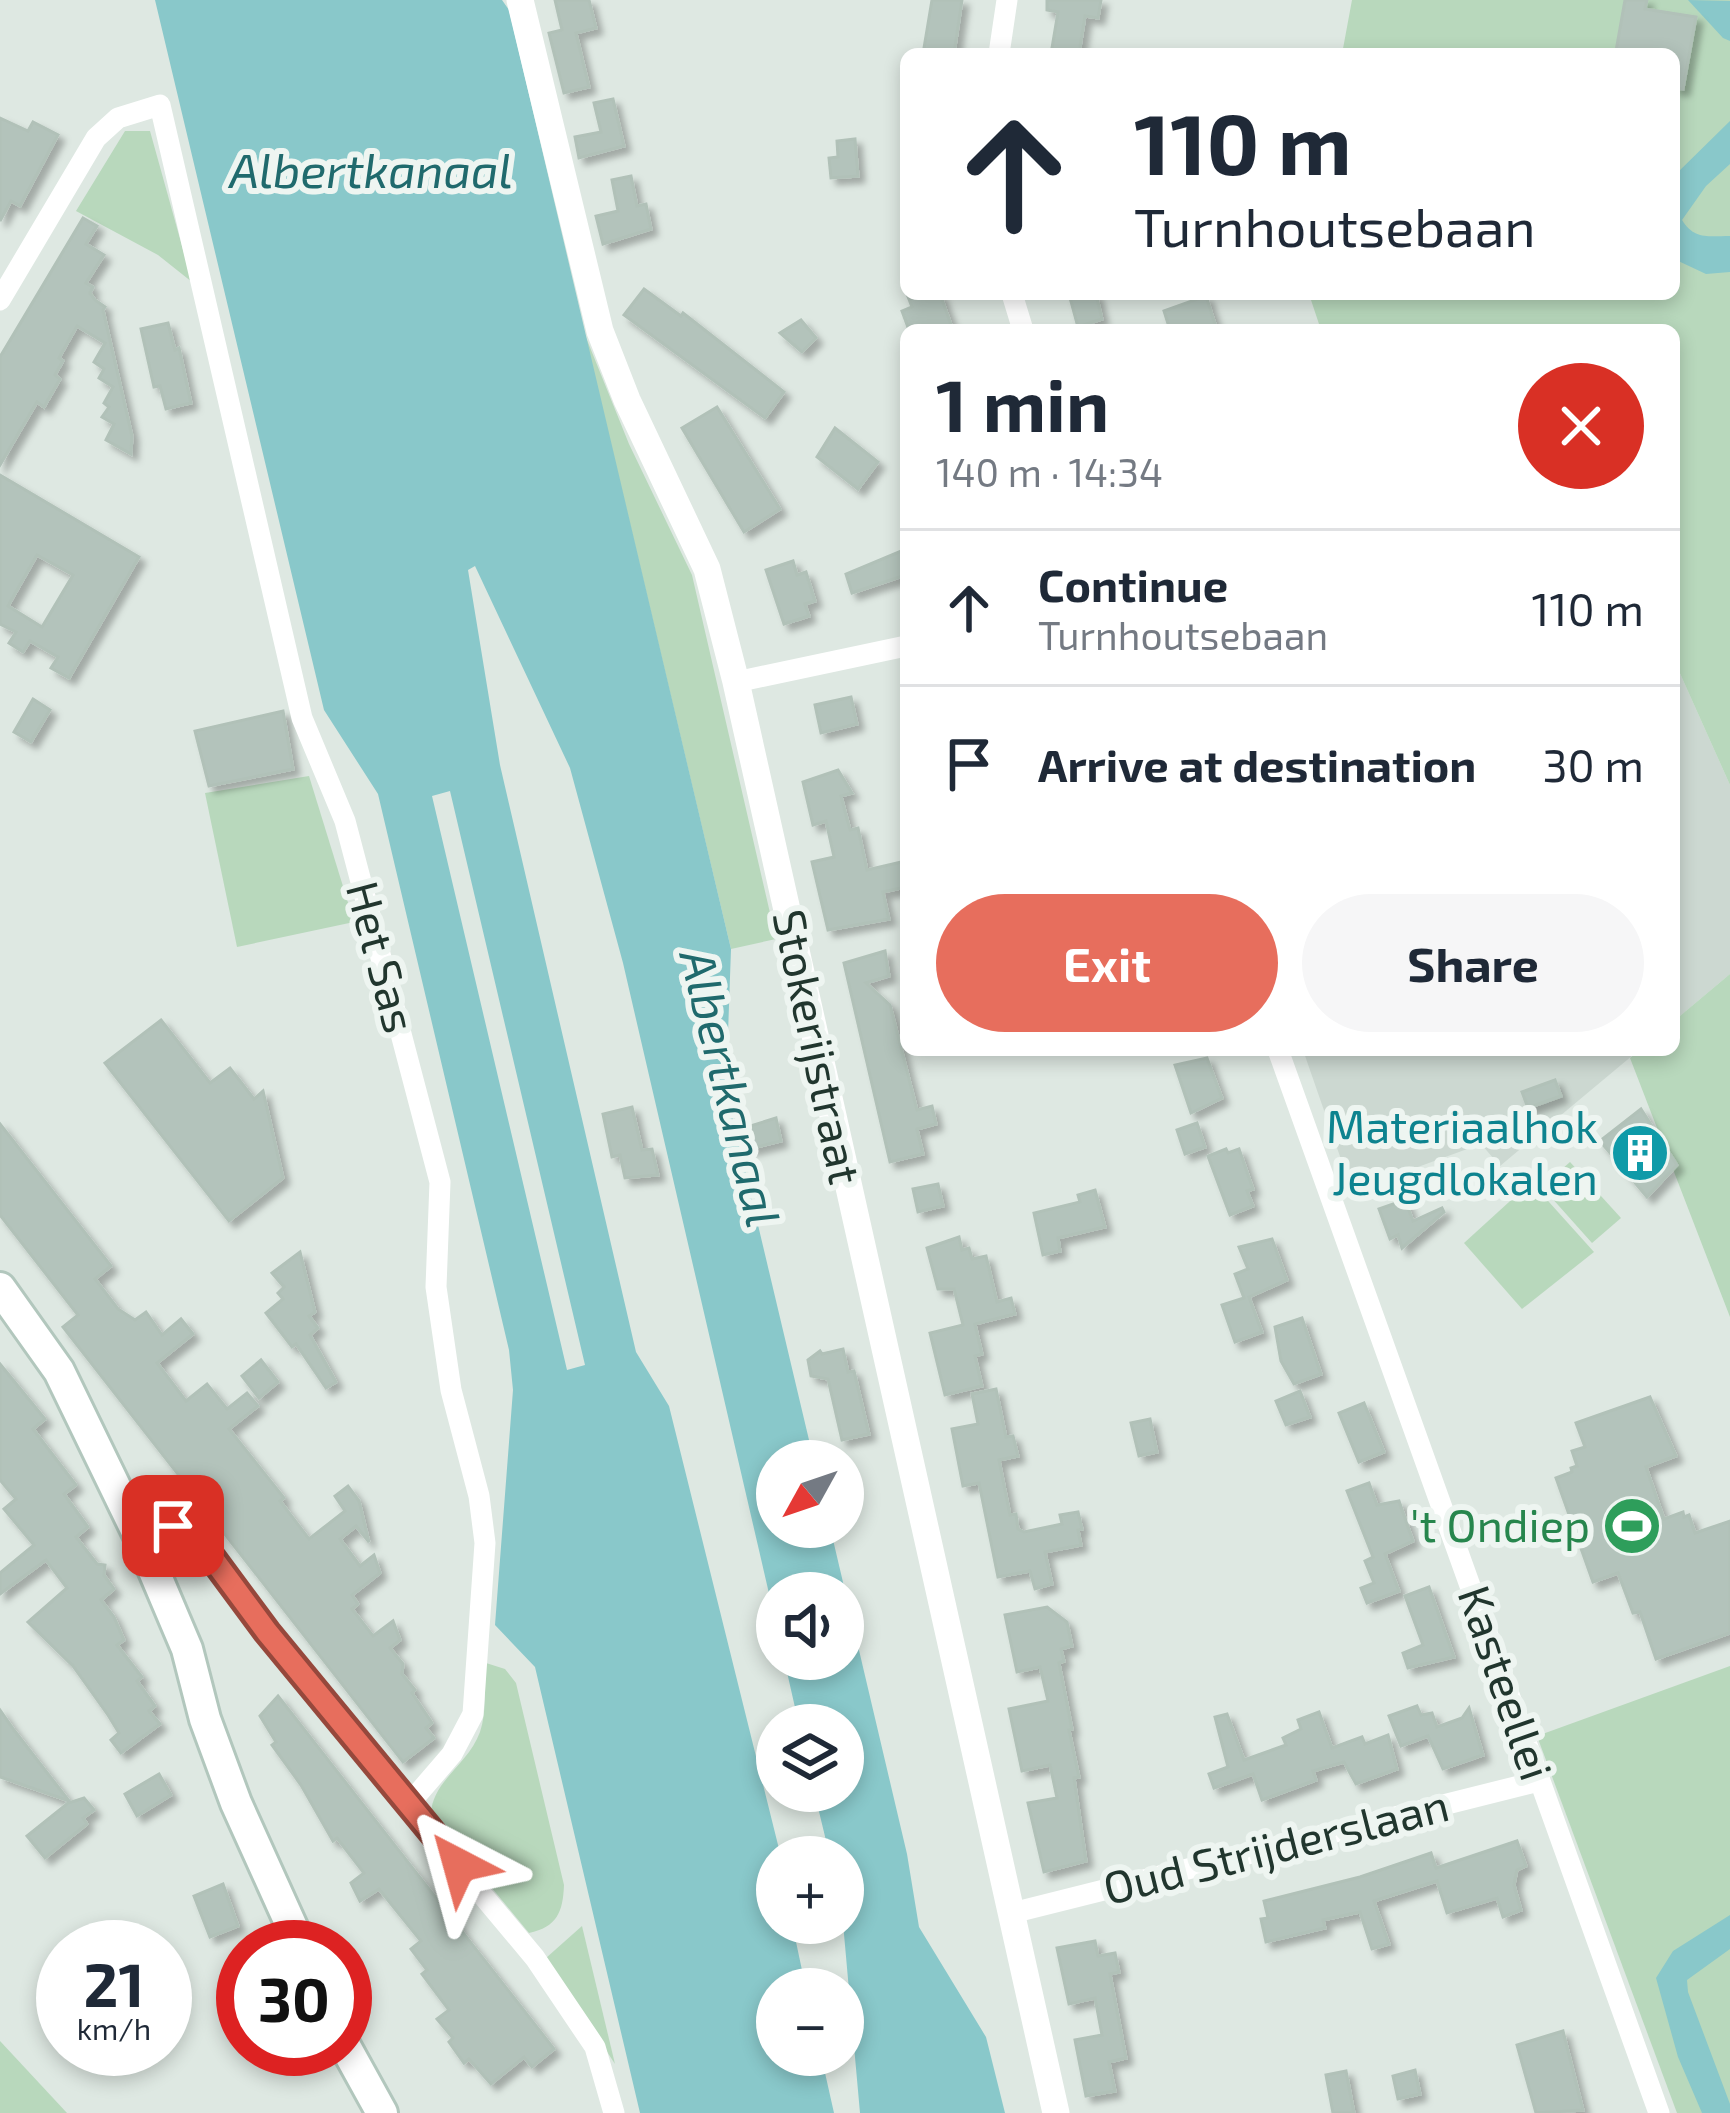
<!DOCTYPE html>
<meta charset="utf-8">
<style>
body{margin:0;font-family:"Exo 2",sans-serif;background:#f6f6f7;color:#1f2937;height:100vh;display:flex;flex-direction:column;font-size:45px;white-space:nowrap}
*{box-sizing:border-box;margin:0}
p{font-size:39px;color:#747a83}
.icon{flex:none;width:66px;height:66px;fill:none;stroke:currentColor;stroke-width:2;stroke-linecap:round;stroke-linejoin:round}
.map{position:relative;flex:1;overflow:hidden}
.sheet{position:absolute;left:900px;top:324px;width:780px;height:732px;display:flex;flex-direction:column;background:#fff;border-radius:18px;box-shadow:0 6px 18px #0003}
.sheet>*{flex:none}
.hud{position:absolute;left:900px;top:48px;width:780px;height:252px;border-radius:18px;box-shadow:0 6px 18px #0003;background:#fff;color:#1f2937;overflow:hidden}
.needle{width:78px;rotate:230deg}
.buttons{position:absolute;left:756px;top:1440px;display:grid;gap:24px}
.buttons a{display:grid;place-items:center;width:108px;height:108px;border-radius:50%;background:#fff;box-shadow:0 6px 18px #0003;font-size:60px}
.speed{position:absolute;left:36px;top:1920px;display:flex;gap:24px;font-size:60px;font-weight:700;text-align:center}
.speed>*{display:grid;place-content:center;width:156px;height:156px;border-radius:50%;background:#fff;box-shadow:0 6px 18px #0003;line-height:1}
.speed small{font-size:30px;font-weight:400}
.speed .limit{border:18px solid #d22;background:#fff;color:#111}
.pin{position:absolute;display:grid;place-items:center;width:102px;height:102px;color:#fff;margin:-51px;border-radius:24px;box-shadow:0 6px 18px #0006}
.me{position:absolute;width:132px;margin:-66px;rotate:321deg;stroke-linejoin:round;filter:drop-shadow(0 0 9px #0008)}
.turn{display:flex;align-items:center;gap:42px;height:252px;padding:0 36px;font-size:54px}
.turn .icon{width:156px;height:156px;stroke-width:2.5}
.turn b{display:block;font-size:84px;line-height:102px}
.round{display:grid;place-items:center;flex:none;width:126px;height:126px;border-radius:63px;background:#f6f6f7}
.summary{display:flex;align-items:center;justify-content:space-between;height:204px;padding:0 36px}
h1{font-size:72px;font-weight:700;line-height:90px}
.primary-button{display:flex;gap:24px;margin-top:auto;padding:24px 36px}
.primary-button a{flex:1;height:138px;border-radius:72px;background:#e76e5d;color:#fff;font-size:48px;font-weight:700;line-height:138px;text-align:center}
.primary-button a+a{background:#f6f6f7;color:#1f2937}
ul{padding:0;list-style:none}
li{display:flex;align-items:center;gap:36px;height:156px;padding:0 36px;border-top:3px solid #e0e1e3}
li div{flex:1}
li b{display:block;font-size:45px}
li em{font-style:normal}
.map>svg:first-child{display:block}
</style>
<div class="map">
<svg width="1730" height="2113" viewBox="0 0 1730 2113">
<defs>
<filter id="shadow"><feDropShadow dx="6" dy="6" stdDeviation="3" flood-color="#0004"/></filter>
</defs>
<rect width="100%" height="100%" fill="#dee8e2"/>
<g fill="#ccd8d1">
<path d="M1674 660 1730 785V974L1674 1021Z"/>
<path d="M1303 1050H1639L1500 1166 1481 1144 1352 1191Z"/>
</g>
<g fill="#b8d8bc">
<path d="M1352 0H1730V785L1674 660V330H1321L1309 294H1674V54H1342Z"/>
<path d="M125 131H150L192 282 158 255 76 211Z"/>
<path d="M585 335 629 444 692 575 776 939 731 949Z"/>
<path d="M309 776 354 922 237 947 205 793Z"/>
<path d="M1730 974V1317L1630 1058 1640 1050H1674V1021Z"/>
<path d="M1570 1162 1621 1218 1592 1243 1542 1187Z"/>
<path d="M1531 1182 1594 1252 1522 1309 1464 1243Z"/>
<path d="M486 1663 505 1669 516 1683 564 1885C563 1912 557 1927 529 1933L431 1814C432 1781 468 1765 480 1732 487 1712 484 1685 486 1663Z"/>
<path d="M1730 1666V2113H1677L1537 1736Z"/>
<path d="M582 1926 615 2064 546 1958Z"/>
<path d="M0 2041 67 2113H0Z"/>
</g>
<g fill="#89c8ca" fill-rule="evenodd">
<path d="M155 0H502L509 10 731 949 726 1090 814 1461H777V1527H830L907 1854 919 1927 986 2037 1005 2113H860L843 1923V1857H830L814 1791H843V1725H799L784 1659H843V1593H777V1628L623 963 570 768 475 566 468 570 500 765 636 1352 669 1406 781 1857H777V1923H792L806 1989H777V2055H821L834 2113H640L535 1667 495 1625 513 1390 509 1350 378 794 324 710ZM450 791 585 1365 567 1370 432 796Z"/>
<path d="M1688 0 1730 1V41L1723 38Z"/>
<path d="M1730 121V164L1706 186 1682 220C1694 240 1709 236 1730 236V272L1706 274 1674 259V176Z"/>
<path d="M1730 1915V1949L1687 1980 1688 1992 1730 2104V2113H1702L1678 2057 1656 1978 1673 1951Z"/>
</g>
<g fill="#b3c3bb" stroke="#b1c1b8" stroke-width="3" fill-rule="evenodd" filter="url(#shadow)">
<path d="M555 0H589L596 28 576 33 589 87 564 93 549 33 562 30Z"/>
<path d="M932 0H962L954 54H923Z"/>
<path d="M1047 0H1101L1098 18 1085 16 1079 54H1051L1058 12 1047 10Z"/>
<path d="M1625 0H1647L1645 9 1696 17 1683 89 1674 88V54L1616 51Z"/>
<path d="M613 99 624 146 579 158 575 137 601 132 594 103Z"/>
<path d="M0 118 28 131 33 122 58 135 20 206 11 201 0 221Z"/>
<path d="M855 139 858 176 831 178 829 158 838 157 837 141Z"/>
<path d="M631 176 637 206 646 204 651 229 603 244 596 216 618 211 612 180Z"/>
<path d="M83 218 97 226 86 244 104 255 86 283 93 287 90 293 95 300 105 307 103 310 132 436 131 454 106 440 114 424 102 417 109 407 104 403 113 387 99 378 104 369 94 362 105 343 77 326 59 358 63 361 55 375 60 379 44 407 37 402 0 465V357Z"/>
<path d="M644 289 681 316 683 313 784 392 765 418 624 315Z"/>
<path d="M907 294H940L953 330H909L902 311 912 307Z"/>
<path d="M1069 294H1096L1102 319 1078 327Z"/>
<path d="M1206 296 1217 330H1170L1164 311Z"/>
<path d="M801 320 816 338 802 352 780 333Z"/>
<path d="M168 323 175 350 179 348 191 403 166 409 160 386 154 387 141 329Z"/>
<path d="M717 407 780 509 744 532 682 428Z"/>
<path d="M835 428 878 462 858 489 817 457Z"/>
<path d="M0 475 139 557 69 678 51 668 58 657 30 641 23 652 9 643 16 632 0 624ZM37 555 73 575 42 627 8 606Z"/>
<path d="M906 549V575L852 593 846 574Z"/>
<path d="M793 561 797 575 806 572 815 601 805 604 809 616 784 624 766 570Z"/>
<path d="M851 697 857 724 821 733 815 705Z"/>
<path d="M33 699 50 710 31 742 14 732Z"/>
<path d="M283 711 293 769 209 786 195 731Z"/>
<path d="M838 770 852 793 841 796 850 830 858 828 867 870 906 861V887L883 892 889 919 828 930 812 862 834 857 826 821 813 825 803 782Z"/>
<path d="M885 951 889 976 866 983 890 1005 917 1110 932 1106 936 1124 917 1129 923 1154 890 1162 844 963Z"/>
<path d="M161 1020 210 1083 230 1068 254 1099 263 1091 283 1178 229 1221 105 1063Z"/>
<path d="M1207 1058 1222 1098 1191 1113 1175 1065Z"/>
<path d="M1555 1080 1561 1096 1528 1108 1522 1092Z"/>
<path d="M632 1107 642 1150 652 1149 658 1175 625 1178 620 1155 612 1157 603 1114Z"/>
<path d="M1641 1109 1677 1165 1647 1197 1600 1141Z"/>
<path d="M776 1118 781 1141 749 1149 744 1128Z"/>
<path d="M1197 1123 1205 1147 1185 1154 1177 1130Z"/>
<path d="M0 1124 111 1266 95 1279 118 1309 135 1320 146 1312 162 1335 181 1319 193 1334 157 1363 186 1401 207 1384 227 1409 247 1393 258 1406 229 1429 284 1498 280 1501 309 1539 345 1511 335 1496 348 1486 359 1501 369 1542 356 1526 340 1539 360 1566 374 1555 380 1573 352 1595 358 1604 352 1609 373 1636 393 1621 400 1640 390 1648 403 1664 402 1674 415 1690 412 1693 432 1723 426 1728 434 1738 403 1762 63 1327 78 1315 0 1215Z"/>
<path d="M1226 1149 1228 1153 1239 1149 1253 1189 1247 1191 1253 1206 1230 1215 1208 1156Z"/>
<path d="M938 1184 943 1206 918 1212 913 1189Z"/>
<path d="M1095 1190 1105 1227 1058 1238 1060 1251 1043 1255 1034 1213 1080 1202 1078 1195Z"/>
<path d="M1405 1200 1413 1221 1442 1208 1444 1212 1402 1248 1398 1235 1390 1239 1379 1209Z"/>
<path d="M959 1237 962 1250 969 1248 972 1259 986 1256 997 1302 1011 1298 1015 1314 975 1324 982 1354 975 1356 982 1386 945 1395 930 1333 963 1325 954 1289H938L927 1248Z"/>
<path d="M1272 1239 1287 1280 1249 1297 1262 1332 1235 1342 1222 1305 1244 1298 1235 1274 1248 1269 1239 1247Z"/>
<path d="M300 1252 315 1312 309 1316 318 1328 310 1335 336 1382 326 1388 296 1344 292 1347 266 1313 283 1299 278 1293 284 1287 272 1273Z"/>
<path d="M1302 1318 1321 1374 1294 1384 1281 1361 1275 1327Z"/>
<path d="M843 1349 848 1372 854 1371 869 1434 842 1440 828 1379 811 1376 808 1360 820 1351 822 1354Z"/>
<path d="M261 1360 278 1382 259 1398 242 1376Z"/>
<path d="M0 1364 45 1419 33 1429 76 1485 64 1494 88 1527 76 1537 97 1564 105 1565 104 1575 114 1589 101 1600 114 1617 124 1640 117 1645 142 1677 137 1681 155 1706 149 1711 160 1724 121 1753 111 1740 119 1733 108 1715 73 1666 28 1622 67 1588 46 1560 0 1594V1573L34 1545 4 1509 16 1499 0 1480Z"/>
<path d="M996 1389 1006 1437 1013 1436 1018 1456 999 1460 1010 1515 1016 1514 1018 1529 1024 1532 1062 1524 1060 1515 1078 1512 1082 1529 1078 1530 1081 1545 1045 1552 1052 1584 1035 1589 1030 1571 998 1577 979 1483 963 1486 952 1429 978 1424 972 1394Z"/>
<path d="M1300 1391 1310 1417 1286 1425 1276 1401Z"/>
<path d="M1650 1397 1676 1456 1646 1467 1664 1519 1683 1512 1684 1517 1689 1515 1695 1533 1730 1521V1633L1656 1659 1640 1612 1633 1613 1618 1573 1593 1582 1556 1478 1572 1472 1571 1468 1577 1466 1572 1451 1585 1447 1576 1423Z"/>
<path d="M1364 1403 1384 1452 1359 1462 1339 1413Z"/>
<path d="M1150 1419 1157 1452 1139 1456 1131 1423Z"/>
<path d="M1369 1483 1377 1505 1399 1501 1413 1541 1385 1554 1399 1591 1367 1603 1361 1588 1374 1583 1365 1561 1373 1557 1347 1491Z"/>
<path d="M1429 1587 1454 1657 1408 1668 1403 1653 1423 1645 1405 1596Z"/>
<path d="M1047 1607 1067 1622 1072 1646 1061 1649 1064 1661 1059 1663 1072 1729 1069 1730 1079 1777 1074 1778 1086 1861 1044 1872 1028 1803 1057 1798 1050 1765 1022 1771 1009 1709 1048 1701 1040 1667 1017 1672 1005 1615Z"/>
<path d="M278 1696 554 2049 532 2067 524 2057 491 2084 469 2059 464 2063 449 2042 453 2038 437 2019 449 2010 422 1974 427 1970 411 1949 421 1941 379 1889 360 1901 351 1883 364 1873 337 1838 333 1841 301 1785 272 1745 276 1742 260 1716Z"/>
<path d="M1417 1706 1421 1715 1432 1713 1437 1727 1462 1718 1469 1708 1483 1755 1443 1769 1428 1736 1401 1746 1389 1716Z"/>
<path d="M0 1710 14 1730 69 1801 0 1777Z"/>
<path d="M1319 1712 1332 1748 1362 1737 1365 1744 1388 1735 1397 1769 1356 1784 1344 1762 1313 1771 1316 1780 1262 1800 1253 1774 1214 1788 1209 1774 1228 1767 1215 1717 1227 1714 1244 1760 1286 1745 1283 1738 1301 1729 1298 1720Z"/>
<path d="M159 1774 171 1795 137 1816 125 1794Z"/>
<path d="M84 1798 94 1810 83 1818 87 1824 45 1858 27 1836 68 1803Z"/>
<path d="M1517 1841 1526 1866 1517 1870 1514 1885 1521 1910 1503 1917 1497 1898 1447 1913 1437 1881 1374 1901 1389 1944 1372 1949 1360 1912 1323 1920 1325 1928 1266 1942 1261 1919 1268 1918 1264 1901 1360 1877 1431 1853 1436 1868Z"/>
<path d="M223 1884 238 1926 210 1937 194 1896Z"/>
<path d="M1095 1941 1098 1956 1115 1953 1119 1972 1110 1974 1126 2058 1109 2062 1115 2091 1086 2096 1075 2040 1102 2035 1095 1998 1069 2004 1057 1948Z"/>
<path d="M1563 2031 1583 2110 1536 2113 1517 2045Z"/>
<path d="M1415 2070 1420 2094 1398 2099 1393 2076Z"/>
<path d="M1346 2071 1354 2113H1333L1326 2075Z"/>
</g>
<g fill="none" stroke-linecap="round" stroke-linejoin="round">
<g stroke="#b2c7bd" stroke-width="36">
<g id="secondary">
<path d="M0 1288 59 1371 140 1538 187 1649 205 1719 236 1803 301 1947"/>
<path d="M345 2046 382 2113"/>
</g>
</g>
<g stroke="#fff" stroke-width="21">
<path d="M999 54 1007 0"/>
<path d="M1012 294 1023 330"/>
<path d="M0 300 96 138 118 118 160 105 302 718 345 821 440 1182 436 1287 451 1390 479 1496 485 1543 473 1714 452 1754 409 1804"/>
<path d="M736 682 906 646"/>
<path d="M1278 1050 1659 2113"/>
<path d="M140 1538 173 1527 193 1532 239 1596 382 1775 535 1958 595 2047 614 2113"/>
<path d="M1012 1913 1539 1781"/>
</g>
<path stroke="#fff" stroke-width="27" d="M520 0 600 331 627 400 707 569 736 682 1056 2113"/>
<use href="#secondary" stroke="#fff" stroke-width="30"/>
</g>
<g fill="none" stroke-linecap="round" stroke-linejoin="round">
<g stroke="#96483c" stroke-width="30">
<path id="route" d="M173 1526 193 1532 267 1632 459 1865"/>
</g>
<use href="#route" stroke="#e76e5d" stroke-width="21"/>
</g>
<defs>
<g id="building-disc" transform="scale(3)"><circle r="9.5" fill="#0f9aa8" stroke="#eef5f1"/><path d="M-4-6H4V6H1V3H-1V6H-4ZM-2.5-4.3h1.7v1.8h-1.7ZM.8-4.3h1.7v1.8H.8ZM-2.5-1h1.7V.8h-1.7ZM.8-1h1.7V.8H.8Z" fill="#fff"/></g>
<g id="stadium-disc" transform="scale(3)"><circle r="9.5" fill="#2e9e5b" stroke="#eef5f1"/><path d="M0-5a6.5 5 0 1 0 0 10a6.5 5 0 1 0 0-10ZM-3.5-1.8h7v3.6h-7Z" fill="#fff"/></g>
</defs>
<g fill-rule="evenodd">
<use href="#building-disc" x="1640" y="1153"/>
<use href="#stadium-disc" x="1632" y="1526"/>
</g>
<g text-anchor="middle" stroke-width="12" stroke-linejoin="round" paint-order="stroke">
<g font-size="45" fill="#21362e" stroke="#eef5f1">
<text transform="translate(381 957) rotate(75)" y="16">Het Sas</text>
<text transform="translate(817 1047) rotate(78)" y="16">Stokerijstraat</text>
<text transform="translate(1505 1683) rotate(71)" y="16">Kasteellei</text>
<text transform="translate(1276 1847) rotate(-14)" y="16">Oud Strijderslaan</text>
</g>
<g font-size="45" fill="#0d838f" stroke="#eef5f1" text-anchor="end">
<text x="1598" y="1143">Materiaalhok<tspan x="1598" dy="52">Jeugdlokalen</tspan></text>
</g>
<g font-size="45" fill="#27864d" stroke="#eef5f1" text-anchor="end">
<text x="1590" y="1542">'t Ondiep</text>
</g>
<g font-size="48" font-style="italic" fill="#206a6d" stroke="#eef5f1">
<text x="371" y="188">Albertkanaal</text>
<text transform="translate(730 1088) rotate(76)" y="17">Albertkanaal</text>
</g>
</g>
</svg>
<div class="buttons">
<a><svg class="needle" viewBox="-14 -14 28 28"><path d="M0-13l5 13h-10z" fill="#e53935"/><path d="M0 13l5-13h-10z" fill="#747a83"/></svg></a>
<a><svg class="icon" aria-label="sound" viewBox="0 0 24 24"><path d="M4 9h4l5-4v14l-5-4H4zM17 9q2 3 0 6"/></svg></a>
<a><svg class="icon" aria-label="layers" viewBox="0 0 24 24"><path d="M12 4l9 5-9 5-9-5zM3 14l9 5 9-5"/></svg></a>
<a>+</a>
<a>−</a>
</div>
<div class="speed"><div>21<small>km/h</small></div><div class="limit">30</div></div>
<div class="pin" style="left:173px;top:1526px;background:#d93025"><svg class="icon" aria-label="arrive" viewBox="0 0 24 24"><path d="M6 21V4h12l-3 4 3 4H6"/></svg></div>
<svg class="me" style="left:459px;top:1865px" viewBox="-20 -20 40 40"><path d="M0-17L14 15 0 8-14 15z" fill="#e76e5d" stroke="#fff" stroke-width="4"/></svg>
<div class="hud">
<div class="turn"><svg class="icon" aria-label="ahead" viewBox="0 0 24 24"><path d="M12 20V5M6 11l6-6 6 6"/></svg><div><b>110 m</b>Turnhoutsebaan</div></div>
</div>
<section class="sheet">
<div class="summary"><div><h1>1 min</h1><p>140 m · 14:34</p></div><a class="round" style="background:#d93025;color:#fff"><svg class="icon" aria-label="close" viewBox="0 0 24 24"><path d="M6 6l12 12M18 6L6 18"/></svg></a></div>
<ul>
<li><svg class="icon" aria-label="ahead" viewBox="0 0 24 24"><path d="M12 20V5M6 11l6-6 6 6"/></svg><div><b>Continue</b><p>Turnhoutsebaan</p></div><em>110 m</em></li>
<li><svg class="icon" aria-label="arrive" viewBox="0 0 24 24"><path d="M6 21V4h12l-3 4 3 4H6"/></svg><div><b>Arrive at destination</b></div><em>30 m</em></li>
</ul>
<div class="primary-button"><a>Exit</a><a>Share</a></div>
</section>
</div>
